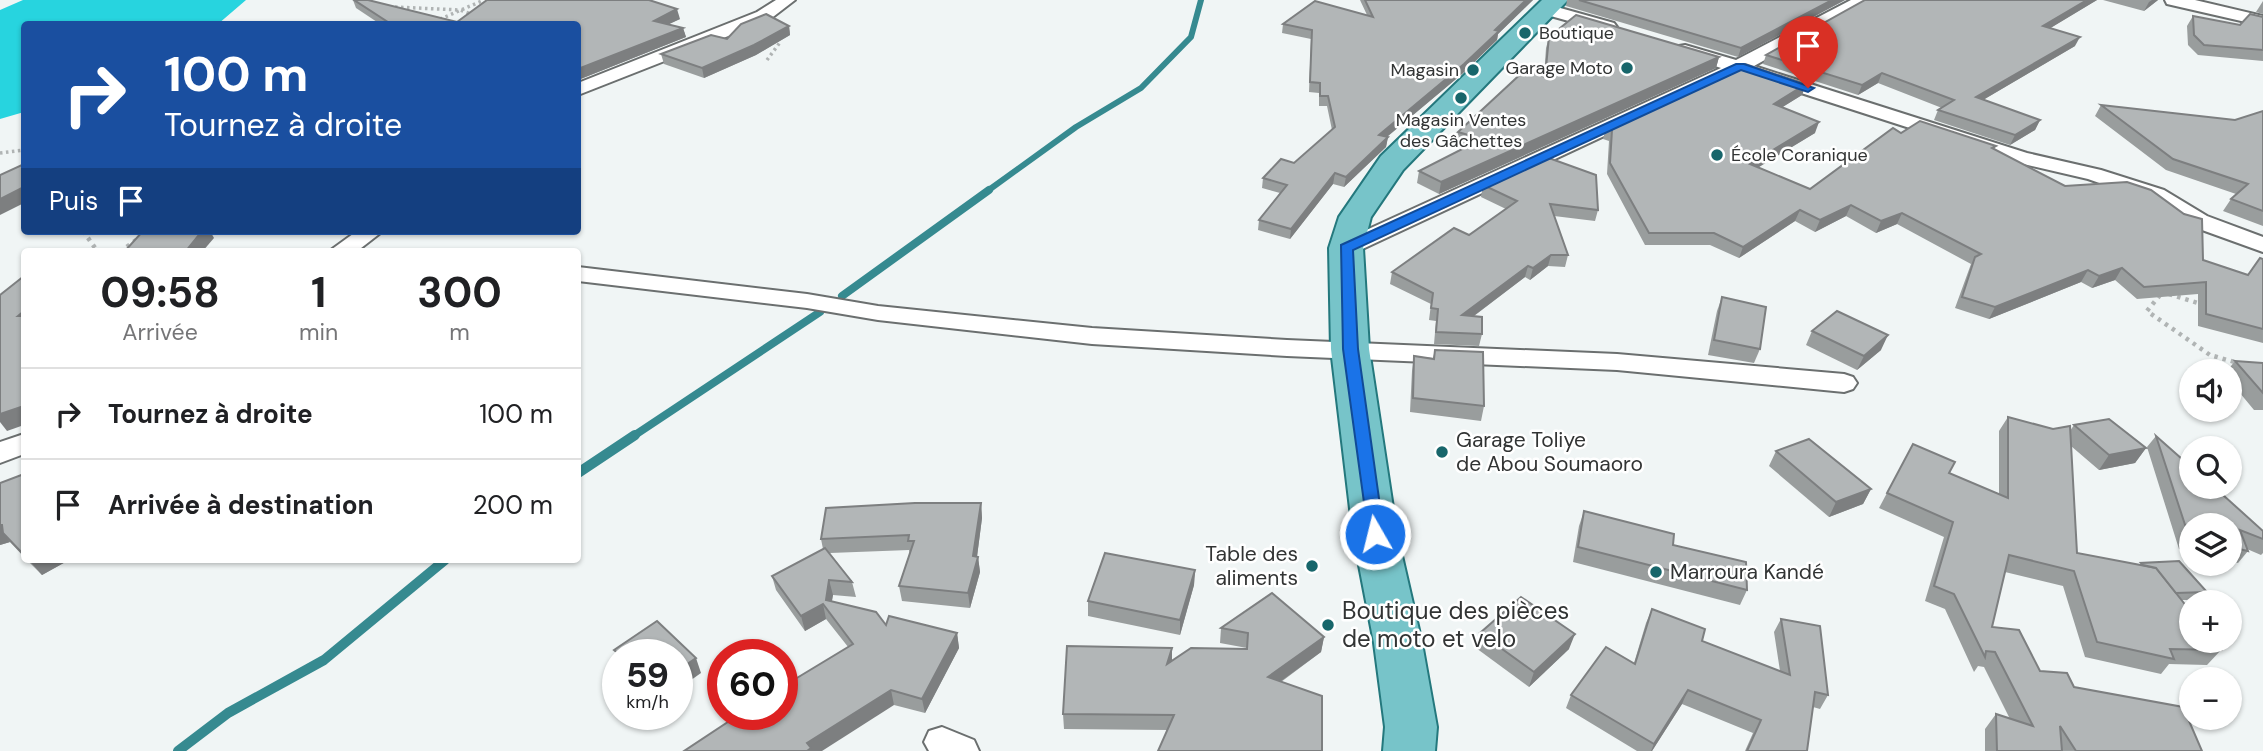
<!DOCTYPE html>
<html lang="fr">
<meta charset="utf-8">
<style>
body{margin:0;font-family:"DM Sans",sans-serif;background:#f2f2f2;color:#202124;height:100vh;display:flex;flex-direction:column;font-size:26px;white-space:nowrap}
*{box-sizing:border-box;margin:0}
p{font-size:23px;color:#757577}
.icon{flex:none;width:38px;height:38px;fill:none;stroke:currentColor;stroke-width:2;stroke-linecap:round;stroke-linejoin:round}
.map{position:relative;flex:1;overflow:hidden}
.drawer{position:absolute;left:21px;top:248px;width:560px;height:315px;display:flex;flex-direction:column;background:#fff;border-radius:7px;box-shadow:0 2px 5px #0004}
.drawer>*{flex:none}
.banner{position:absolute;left:21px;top:21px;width:560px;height:214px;border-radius:7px;box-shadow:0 2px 5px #0004;background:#1a4fa0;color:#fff;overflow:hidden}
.fabs{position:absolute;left:2179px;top:359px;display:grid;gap:14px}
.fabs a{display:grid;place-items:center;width:63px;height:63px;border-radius:50%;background:#fff;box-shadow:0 2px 5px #0004;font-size:35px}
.speed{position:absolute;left:602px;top:639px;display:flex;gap:14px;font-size:35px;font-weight:700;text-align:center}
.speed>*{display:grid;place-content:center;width:91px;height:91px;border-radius:50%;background:#fff;box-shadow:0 2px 5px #0004;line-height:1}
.speed small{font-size:18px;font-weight:400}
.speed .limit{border:10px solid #d22;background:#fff;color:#111}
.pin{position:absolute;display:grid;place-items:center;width:60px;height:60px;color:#fff;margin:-72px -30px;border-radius:50% 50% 50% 0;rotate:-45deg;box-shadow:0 0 7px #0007}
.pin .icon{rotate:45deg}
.me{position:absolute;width:77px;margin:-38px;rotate:352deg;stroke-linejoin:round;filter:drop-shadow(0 0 5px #0008)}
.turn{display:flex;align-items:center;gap:24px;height:147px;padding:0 28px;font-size:32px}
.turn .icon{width:91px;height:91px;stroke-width:2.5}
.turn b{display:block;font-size:49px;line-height:60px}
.then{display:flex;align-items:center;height:66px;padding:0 28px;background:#0003;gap:14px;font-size:26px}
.eta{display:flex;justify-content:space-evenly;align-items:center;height:119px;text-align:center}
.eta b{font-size:42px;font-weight:700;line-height:49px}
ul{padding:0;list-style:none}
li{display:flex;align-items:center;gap:21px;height:91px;padding:0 28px;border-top:2px solid #e0e0e0}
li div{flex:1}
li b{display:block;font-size:26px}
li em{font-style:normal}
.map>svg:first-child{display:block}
</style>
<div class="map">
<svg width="2263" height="751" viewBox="0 0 2263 751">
<rect width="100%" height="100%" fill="#f0f5f5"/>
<path fill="#27d4df" d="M23 0H246L218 24H24V112L0 119V10Z"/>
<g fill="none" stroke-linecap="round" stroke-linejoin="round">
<path stroke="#368a90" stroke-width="6" d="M986 192 1076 127 1141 88 1191 37 1201 0"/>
<g stroke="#368a90" stroke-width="8">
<path d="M842 296 989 190"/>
<path d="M632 437 820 312"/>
</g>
<g stroke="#368a90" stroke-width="10">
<path d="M578 473 635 435"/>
<path d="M178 751 228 713 324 660 445 560"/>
</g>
<g stroke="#6b6f6f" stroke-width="4">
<g id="minor">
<path d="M776 0H795L769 20 578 95V83L757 12Z"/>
<path d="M1851 0H1872L1754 66 2027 153 2101 170 2164 190 2207 216 2263 237V252L2191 226 2148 200 2088 179 2015 162 1739 73 1354 253H1338L1334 248 1338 243 1721 68 1679 54 1676 50 1679 46 1685 45 1736 60Z"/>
<path d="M2165 0H2195L2263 16V26L2167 4Z"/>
<path d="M1546 4 1614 23 1617 27 1608 32 1540 13 1537 9Z"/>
<path d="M357 231H383L356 252H328Z"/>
<path d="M578 267 807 294 878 306 1092 328 1287 340 1617 354 1844 374 1853 377 1857 383 1853 389 1844 392 1617 370 1287 356 1092 344 878 320 807 308 578 281Z"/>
<path d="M24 434V454L0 463V442Z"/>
<path d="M942 727 974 740 979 751H929L924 742 929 731Z"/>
</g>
</g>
<g stroke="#24787d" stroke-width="4">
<path id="primary" d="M1542 0H1568L1403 170 1371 217 1363 248 1369 349 1397 534 1422 643 1437 727 1435 751H1383L1385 727 1374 643 1353 534 1331 349 1329 248 1339 217 1381 156Z"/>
</g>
<g stroke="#b0b4b4" stroke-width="3.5" stroke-dasharray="2.5 3.5" stroke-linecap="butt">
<path d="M395 7 460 10 474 15"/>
<path d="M429 24 484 0"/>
<path d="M767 60 781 41"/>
<path d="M0 153 24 150"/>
</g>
<g stroke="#b0b4b4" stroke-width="4.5" stroke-dasharray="3.5 5" stroke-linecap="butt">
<path d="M83 231 98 252"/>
<path d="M120 252 136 240"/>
<path d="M2169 294 2201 304"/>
<path d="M2160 295 2147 311 2210 355 2238 363"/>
</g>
<use href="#minor" fill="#fff" fill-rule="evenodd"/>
<use href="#primary" fill="#77c4c9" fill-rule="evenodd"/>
</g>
<g fill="#999d9d">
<path d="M353 0H368L457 22 680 19 668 24 683 28 686 37 578 80V24H380L356 8Z"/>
<path d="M1360 0H1533L1498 34 1497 40 1462 74 1387 137H1388L1386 147 1344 187 1333 184 1290 239 1258 230 1259 220 1280 193 1262 188 1263 178 1294 163 1332 130 1327 106H1319V93L1309 92 1311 39 1282 33 1283 24 1367 15Z"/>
<path d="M1567 0H1845L1738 57 1566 6Z"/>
<path d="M1865 0H2097L2050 28 2075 46 1983 100 2040 120 2035 130 2010 145 1934 120 1938 110 1942 108 1878 83 1858 95 1763 64 1766 55Z"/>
<path d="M2103 0H2158L2144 11Z"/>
<path d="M2263 1V14L2256 12Z"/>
<path d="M2193 16 2240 25 2263 17V61L2198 55 2188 45 2187 26Z"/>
<path d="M789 26 790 35 756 55 704 78 664 64 661 54Z"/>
<path d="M1549 37 1719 57 1716 68 1439 194 1417 183 1419 171 1466 147 1456 144 1458 132 1544 77 1546 48Z"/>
<path d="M1806 84 1802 95 1782 107 1815 133 1758 167 1810 189 1901 133 1996 146 1994 149 2203 260 2248 275 2263 259V343L2198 326V294L2137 299 2115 280 2092 288 2081 282 1989 319 1955 308 1971 264 1897 224 1876 233 1846 216 1815 232 1795 221 1739 258 1710 245H1645L1607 174 1609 141 1603 139 1606 128Z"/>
<path d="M2101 105 2235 120 2263 111V226L2223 211 2231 199 2236 194 2166 170 2095 116Z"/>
<path d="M1483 185 1598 210 1595 221 1554 216 1568 255 1565 267 1548 266 1530 280 1525 277 1474 316 1482 334 1479 346 1434 344 1436 321 1429 320 1431 304 1390 284 1392 272 1469 235 1506 209 1481 197Z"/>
<path d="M1722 297 1760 349 1754 363 1708 355 1717 311Z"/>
<path d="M1812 331 1881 350 1857 370 1806 345Z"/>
<path d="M1435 350 1484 406 1481 421 1410 412 1412 371 1414 356 1433 358Z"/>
<path d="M2235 361 2263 363V410H2254L2230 381V371H2227Z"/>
<path d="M2008 417 2053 429 2070 431 2074 425 2146 448 2135 463 2099 470 2071 446 2077 553 2139 565 2141 563 2207 592 2200 600H2181L2221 650 2207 665 2169 664 2161 674 2085 657 2063 586 2005 572 1992 627 2040 671 2074 687 2202 751H1985V729L1996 714 2010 719 1984 667 1978 666 1974 672 1945 609 1925 601 1944 537 1879 508 1913 444 1949 473 1999 494V431Z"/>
<path d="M2156 436 2263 531V553L2261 555 2247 549 2248 551 2238 563 2230 561V525H2191V552L2179 549 2147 447Z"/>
<path d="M1776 451 1871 489 1863 504 1829 517 1769 466Z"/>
<path d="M24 474V557L10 542 0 545Z"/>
<path d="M981 503 982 518 977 557H978L980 572 970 608 902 601 899 586 910 554 909 550 830 553 852 582 856 597 833 595 832 601 886 625 957 633 959 648 925 713 894 705 826 619 805 631 776 590 772 576 823 549 821 539Z"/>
<path d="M1584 511 1747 590 1740 605 1573 562 1579 526Z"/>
<path d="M27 560H69L42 575Z"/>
<path d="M1195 570 1194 585 1180 635 1088 616V601Z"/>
<path d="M1652 609 1702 641 1780 671 1774 632 1781 619 1828 695 1820 709 1813 707 1807 751H1745L1753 733 1682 704 1652 751H1637L1566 708 1571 695 1634 663 1646 623Z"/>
<path d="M1221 628 1324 637 1321 652 1281 682 1167 730 1064 729 1063 714 1172 661 1247 648 1220 643Z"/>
<path d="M1480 633 1569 649 1529 687 1476 648Z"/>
</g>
<g fill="#7d7f80">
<path d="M1526 0H1533L1498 34 1497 40 1462 74 1377 145 1379 135Z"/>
<path d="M1832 0H1845L1738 57 1741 48Z"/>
<path d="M2087 0H2097L2039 35 2043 26Z"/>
<path d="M2152 0H2158L2144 11 2149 2Z"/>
<path d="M677 9 680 19 657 30 654 21Z"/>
<path d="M789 26 790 35 756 55 704 78 702 68Z"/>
<path d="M683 28 686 37 578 80V69Z"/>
<path d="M2080 37 2075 46 1971 107 1976 97Z"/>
<path d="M1719 57 1716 68 1439 194 1441 182Z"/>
<path d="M1882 73 1878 83 1858 95 1862 85Z"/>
<path d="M1806 84 1802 95 1770 115 1774 104Z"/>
<path d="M2040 120 2035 130 2010 145 2015 135Z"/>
<path d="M1819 122 1815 133 1746 175 1750 164Z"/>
<path d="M1388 137 1386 147 1344 187 1346 177Z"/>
<path d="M1335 173 1333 184 1290 239 1291 229Z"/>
<path d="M24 187V203L0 215V199Z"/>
<path d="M1851 205 1846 216 1815 232 1820 220Z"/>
<path d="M1800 210 1795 221 1739 258 1743 247Z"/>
<path d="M1902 213 1897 224 1876 233 1881 221Z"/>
<path d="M202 231H210L214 238 202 252H186V251Z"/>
<path d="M1551 255 1548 266 1530 280 1533 268Z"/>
<path d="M1528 266 1525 277 1459 327 1462 315Z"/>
<path d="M2122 268 2115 280 2092 288 2099 276Z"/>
<path d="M2088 270 2081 282 1989 319 1995 307Z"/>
<path d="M1888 335 1881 350 1857 370 1864 356Z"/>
<path d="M24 406V425L7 431 0 422V414Z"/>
<path d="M2146 448 2135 463 2099 470 2109 455Z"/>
<path d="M1871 489 1863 504 1829 517 1836 502Z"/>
<path d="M981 503 982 518 976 564 978 557 980 572 970 608 968 593Z"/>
<path d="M0 525H2L3 533 10 542 0 545Z"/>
<path d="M29 560H69L42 575Z"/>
<path d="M1195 570 1194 585 1180 635V620Z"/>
<path d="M829 580 833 595 829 614 826 600Z"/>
<path d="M823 604 826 619 805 631 801 616Z"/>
<path d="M957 633 959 648 925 713 922 699Z"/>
<path d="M1575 634 1569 649 1529 687 1534 672Z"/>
<path d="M1324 637 1321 652 1266 692 1268 677Z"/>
<path d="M1172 648V663L1167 664Z"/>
<path d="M696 658 701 673 677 690V671Z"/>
<path d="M891 690 894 705 822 751H807V743Z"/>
<path d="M1688 690 1682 704 1652 751H1651L1654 744Z"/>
</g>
<g fill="#b2b6b7" stroke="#7d7f80" stroke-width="2">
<path d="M354 0H368L457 22 487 0H649L677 9 654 21 683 28 578 69V24H391Z"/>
<path d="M1365 0H1526L1495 30 1499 31 1464 64 1379 135 1388 137 1346 177 1335 173 1291 229 1259 220 1287 185 1263 178 1281 159 1294 163 1335 127 1328 96H1320V83L1310 82 1312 30 1283 24 1315 1 1373 17Z"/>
<path d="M1579 0H1832L1741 48Z"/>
<path d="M1865 0H2087L2043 26 2080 37 1976 97 2040 120 2015 135 1938 110 1954 100 1882 73 1862 85 1766 55Z"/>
<path d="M766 14 789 26 754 45 702 68 661 54 711 35 727 39 741 24Z"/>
<path d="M2250 14 2263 17V50L2204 45 2194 35 2193 16 2240 25Z"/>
<path d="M1576 15 1719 57 1441 182 1419 171 1482 139 1458 132 1525 70 1545 77 1549 37Z"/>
<path d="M1745 64 1806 84 1774 104 1819 122 1750 164 1810 189 1893 128 1901 133 1920 121 1996 146 1992 148 2065 186 2127 182 2151 190 2184 214 2202 219 2203 260 2248 275 2260 258 2263 259V329L2206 314V282L2144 287 2122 268 2099 276 2088 270 1995 307 1962 297 1975 257 1981 254 1902 213 1881 221 1851 205 1820 220 1800 210 1743 247 1714 233H1649L1610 163 1612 130 1606 128Z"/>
<path d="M2101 105 2235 120 2263 111V211L2231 199 2248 184 2173 159Z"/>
<path d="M1546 157 1596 175 1598 210 1550 204 1568 255H1551L1533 268 1528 266 1462 315 1482 317V334L1436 332 1438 309 1431 308 1433 293 1392 272 1454 228 1469 235 1517 201 1483 185Z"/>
<path d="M24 164V187L0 199V175Z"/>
<path d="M143 231H202L186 251 188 252H124Z"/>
<path d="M24 276V311L18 316H24V406L0 414V295Z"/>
<path d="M1722 297 1766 307 1760 349 1714 340Z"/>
<path d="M1837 311 1888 335 1864 356 1812 331Z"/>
<path d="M1435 350 1483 352 1484 406 1413 398 1414 356 1434 359Z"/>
<path d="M2235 361 2263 363V393Z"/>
<path d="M2008 417 2053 429 2070 426 2077 553 2156 568 2191 612V640H2213L2221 650 2170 649 2174 659 2097 642 2074 571 2009 555 1992 627 2019 630 2040 671 2067 673 2074 687 2183 707 2202 751H2076L2060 726 2062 751H1997L1996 714 2033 726 1995 652 1986 651 1985 657 1954 594 1934 586 1953 522 1887 493 1913 444 1955 462 1949 473 2008 498Z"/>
<path d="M2109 419 2146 448 2109 455 2074 425Z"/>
<path d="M2156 436 2191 467V486H2213L2263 531V539L2240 530 2248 551 2230 547V525H2191V537H2189Z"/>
<path d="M1809 439 1871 489 1836 502 1776 451Z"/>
<path d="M24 474V555L3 533 2 525H0V483Z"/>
<path d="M915 503H981L973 556 978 557 968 593 899 586 914 541H908L909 535 821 539 826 508Z"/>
<path d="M1584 511 1674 534 1673 545 1746 562 1747 590 1578 547Z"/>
<path d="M825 548 852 582 829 580 826 600 876 612 886 625 889 616 957 633 922 699 891 690 807 743 811 748 807 751H684L740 714H782V687L853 644 823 604 801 616 772 576Z"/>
<path d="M1105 553 1195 570 1180 620 1088 601Z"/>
<path d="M2179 561 2207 592 2176 593 2156 568 2143 565 2141 563Z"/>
<path d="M1272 593 1324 637 1268 677 1322 696V751H1158L1174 715 1063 714 1067 646 1172 648 1167 664 1191 648 1247 649 1248 633 1221 628Z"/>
<path d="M1521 597 1575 634 1534 672 1480 633Z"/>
<path d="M1652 609 1705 629 1702 641 1790 675 1781 619 1820 626 1828 695 1815 692 1807 751H1747L1761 720 1688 690 1654 744 1571 695 1606 647 1635 664Z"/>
<path d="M657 621 696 658 677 671V654H619L614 650Z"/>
</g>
<path fill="#1a73e8" stroke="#114b97" stroke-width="2" d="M1736 64H1744L1814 88 1808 92 1741 70 1353 250 1358 349 1384 534 1382 539H1369L1343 349 1341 245Z"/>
<g fill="#18666b" stroke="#fff" stroke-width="2.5">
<circle cx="1525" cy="33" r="7"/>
<circle cx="1627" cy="68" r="7"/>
<circle cx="1473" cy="70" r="7"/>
<circle cx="1461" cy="98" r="7"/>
<circle cx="1717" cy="155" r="7"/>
<circle cx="1442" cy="452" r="7"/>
<circle cx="1312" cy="566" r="7"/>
<circle cx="1656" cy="572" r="7"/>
<circle cx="1328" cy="625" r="7"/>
</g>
<g text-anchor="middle" stroke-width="5" stroke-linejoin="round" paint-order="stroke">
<g font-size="18" fill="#323434" stroke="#fff" text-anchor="start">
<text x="1539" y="39">Boutique</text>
<text x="1613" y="74" text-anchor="end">Garage Moto</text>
<text x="1459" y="76" text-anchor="end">Magasin</text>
<text x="1461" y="126" text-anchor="middle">Magasin Ventes<tspan x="1461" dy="21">des Gâchettes</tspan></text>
<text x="1731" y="161">École Coranique</text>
</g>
<g font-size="21" fill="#323434" stroke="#fff" text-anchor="start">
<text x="1456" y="447">Garage Toliye<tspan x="1456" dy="24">de Abou Soumaoro</tspan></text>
<text x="1298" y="561" text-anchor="end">Table des<tspan x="1298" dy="24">aliments</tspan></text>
<text x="1670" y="579">Marroura Kandé</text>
</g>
<g font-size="24" fill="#323434" stroke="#fff" text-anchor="start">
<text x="1342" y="619">Boutique des pièces<tspan x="1342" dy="28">de moto et velo</tspan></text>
</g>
</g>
</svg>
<div class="fabs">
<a><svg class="icon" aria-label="sound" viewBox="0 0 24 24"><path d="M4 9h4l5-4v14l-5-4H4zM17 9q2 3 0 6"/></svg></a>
<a><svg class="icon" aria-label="search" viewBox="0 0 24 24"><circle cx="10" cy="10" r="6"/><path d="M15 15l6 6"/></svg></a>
<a><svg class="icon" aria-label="layers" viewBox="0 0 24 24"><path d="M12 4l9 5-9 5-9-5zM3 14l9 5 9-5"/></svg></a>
<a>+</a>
<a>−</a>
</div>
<div class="speed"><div>59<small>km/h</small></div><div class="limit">60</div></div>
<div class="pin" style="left:1808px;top:88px;background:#d93025"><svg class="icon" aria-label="arrive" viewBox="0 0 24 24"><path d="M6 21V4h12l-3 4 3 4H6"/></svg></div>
<svg class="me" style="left:1375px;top:534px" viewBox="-20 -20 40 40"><circle r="17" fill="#1a73e8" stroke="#fff" stroke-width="3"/><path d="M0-11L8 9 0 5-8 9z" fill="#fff"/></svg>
<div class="banner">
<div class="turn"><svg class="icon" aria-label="right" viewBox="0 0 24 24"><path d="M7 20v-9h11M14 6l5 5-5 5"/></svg><div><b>100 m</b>Tournez à droite</div></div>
<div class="then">Puis<svg class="icon" aria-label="arrive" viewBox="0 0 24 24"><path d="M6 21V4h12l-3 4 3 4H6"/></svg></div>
</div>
<section class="drawer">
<div class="eta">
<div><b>09:58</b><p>Arrivée</p></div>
<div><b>1</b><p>min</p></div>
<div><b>300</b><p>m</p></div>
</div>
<ul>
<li><svg class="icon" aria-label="right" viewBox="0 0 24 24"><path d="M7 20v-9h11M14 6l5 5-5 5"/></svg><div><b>Tournez à droite</b></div><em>100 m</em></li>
<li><svg class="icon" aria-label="arrive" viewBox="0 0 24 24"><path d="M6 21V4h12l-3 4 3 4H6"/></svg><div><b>Arrivée à destination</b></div><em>200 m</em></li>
</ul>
</section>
</div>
